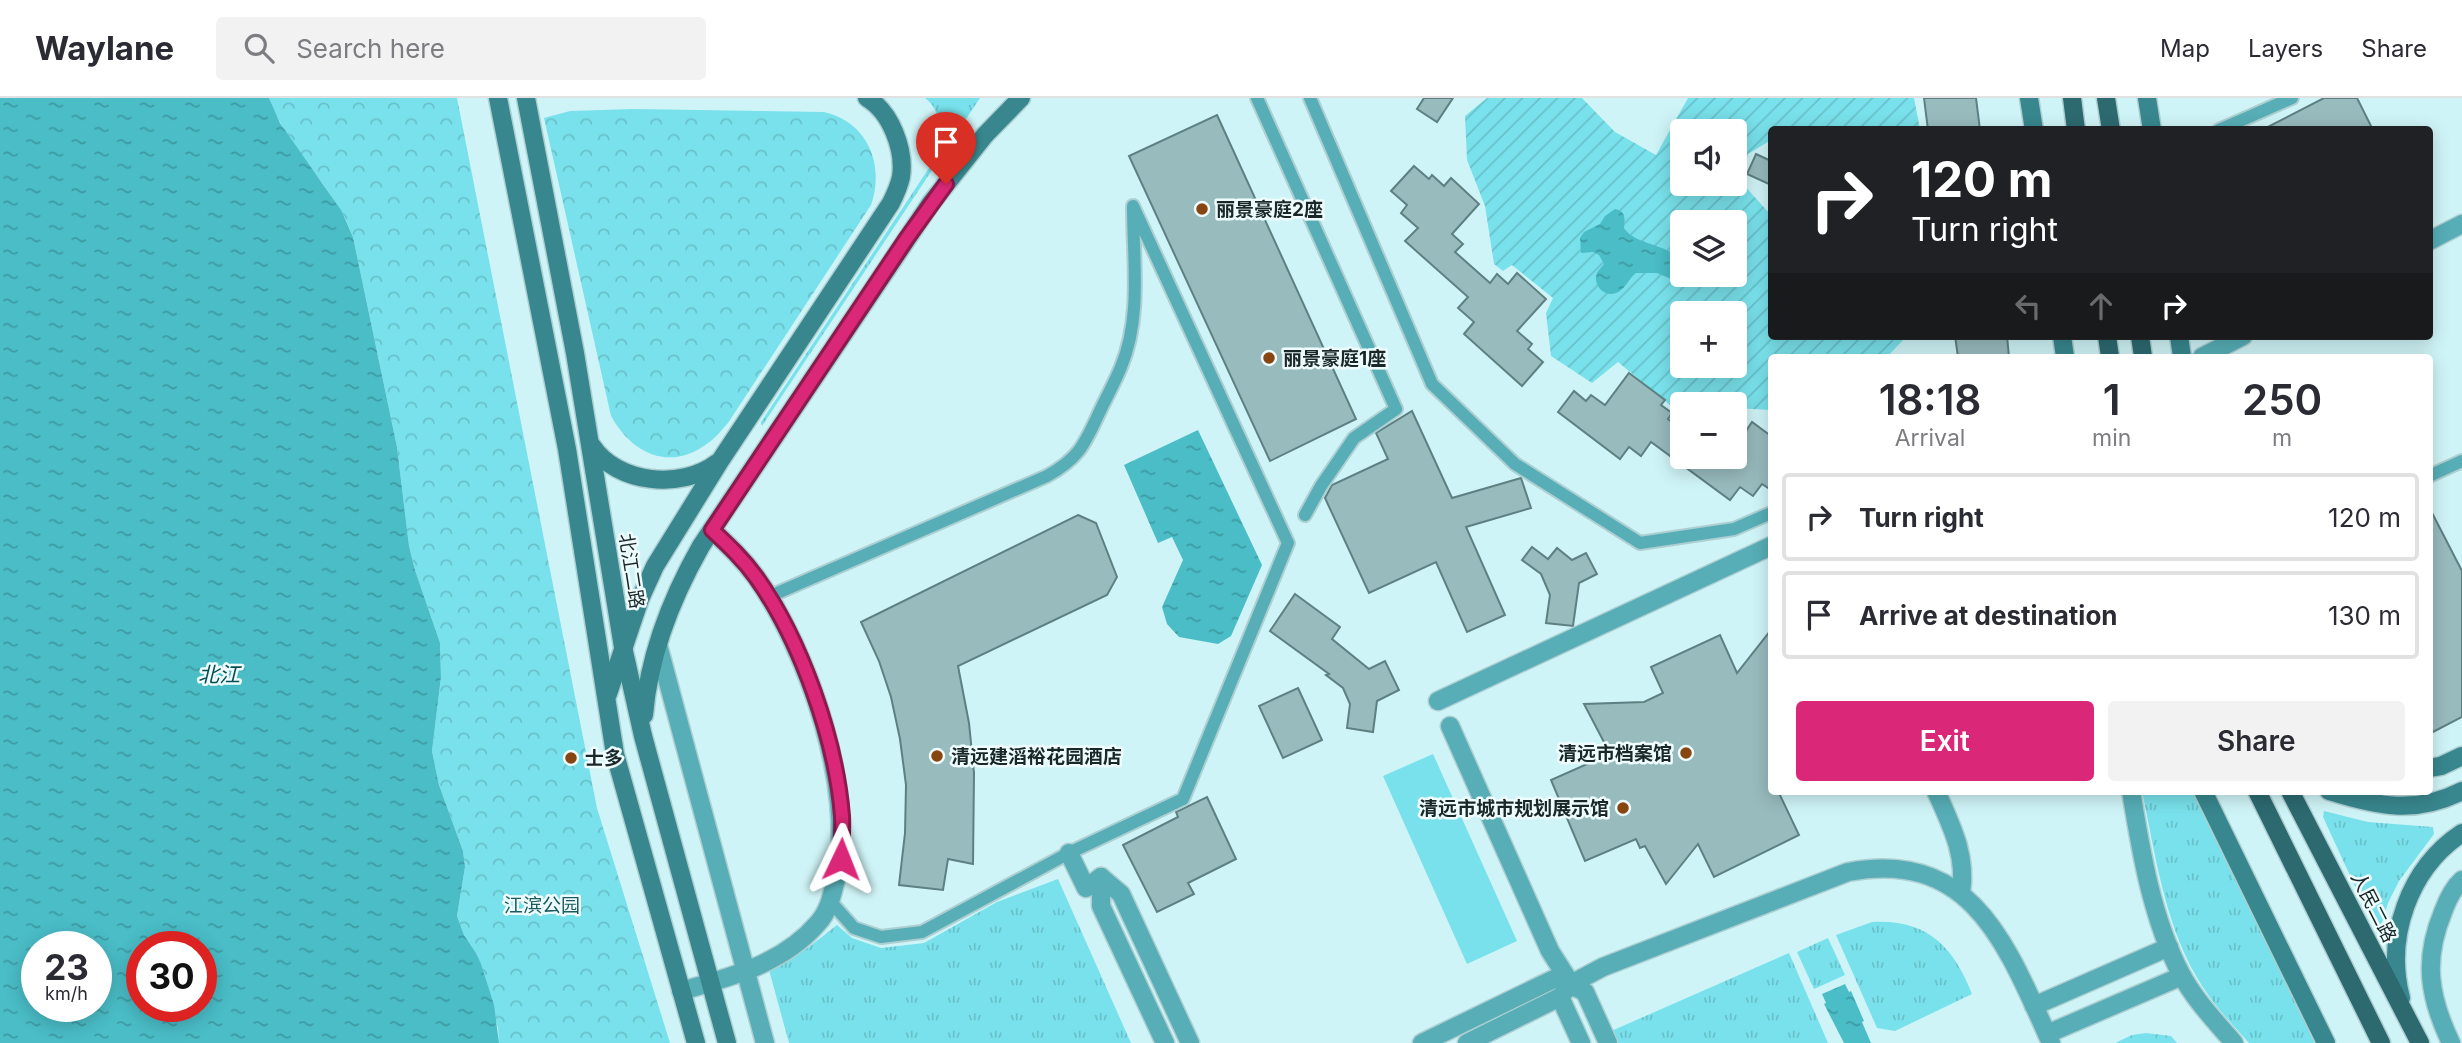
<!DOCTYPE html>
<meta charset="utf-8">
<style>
body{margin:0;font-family:Inter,"Noto Sans SC",sans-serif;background:#f2f2f3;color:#2b2b33;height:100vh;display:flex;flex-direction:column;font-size:26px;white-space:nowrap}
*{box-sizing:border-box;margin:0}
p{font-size:23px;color:#7c7c81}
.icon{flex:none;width:38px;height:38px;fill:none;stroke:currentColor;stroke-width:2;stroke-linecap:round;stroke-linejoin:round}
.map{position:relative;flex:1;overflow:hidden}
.details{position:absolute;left:1768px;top:256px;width:665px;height:441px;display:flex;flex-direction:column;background:#fff;border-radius:7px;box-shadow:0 4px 18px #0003}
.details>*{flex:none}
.hud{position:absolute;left:1768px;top:28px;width:665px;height:214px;border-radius:7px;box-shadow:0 4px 18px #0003;background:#202124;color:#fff;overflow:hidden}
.fabs{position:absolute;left:1670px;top:21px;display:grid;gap:14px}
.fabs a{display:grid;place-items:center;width:77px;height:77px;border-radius:7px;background:#fff;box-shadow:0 4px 18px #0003;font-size:35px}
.speed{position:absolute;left:21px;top:833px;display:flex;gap:14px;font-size:35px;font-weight:700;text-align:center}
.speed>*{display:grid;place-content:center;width:91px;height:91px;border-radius:50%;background:#fff;box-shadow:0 4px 18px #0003;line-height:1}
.speed small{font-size:18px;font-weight:400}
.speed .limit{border:10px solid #d22;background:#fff;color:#111}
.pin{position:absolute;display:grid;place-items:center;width:60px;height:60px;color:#fff;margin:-72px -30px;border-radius:50% 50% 50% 0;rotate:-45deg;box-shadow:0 0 7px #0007}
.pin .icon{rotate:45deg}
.me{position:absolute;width:77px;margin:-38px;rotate:2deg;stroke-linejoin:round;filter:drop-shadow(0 0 5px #0008)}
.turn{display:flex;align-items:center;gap:24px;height:147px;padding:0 28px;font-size:32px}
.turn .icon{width:91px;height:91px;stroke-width:2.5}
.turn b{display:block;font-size:49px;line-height:60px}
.lanes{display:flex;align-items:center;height:66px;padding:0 28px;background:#0003;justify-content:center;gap:35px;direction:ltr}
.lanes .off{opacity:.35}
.eta{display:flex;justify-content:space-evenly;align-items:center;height:119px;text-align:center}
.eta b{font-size:42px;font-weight:600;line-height:49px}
.button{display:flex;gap:14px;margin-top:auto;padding:14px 28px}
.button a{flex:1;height:80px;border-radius:7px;background:#db2777;color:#fff;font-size:28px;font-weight:600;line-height:80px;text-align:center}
.button a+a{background:#f2f2f3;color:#2b2b33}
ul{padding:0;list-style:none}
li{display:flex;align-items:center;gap:21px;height:88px;margin:0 14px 10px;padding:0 14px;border:4px solid #e1e1e2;border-radius:7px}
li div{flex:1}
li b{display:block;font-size:26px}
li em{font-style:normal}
header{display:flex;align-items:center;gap:42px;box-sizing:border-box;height:98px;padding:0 35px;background:#fff;border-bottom:2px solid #e1e1e2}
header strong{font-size:33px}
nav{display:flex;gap:38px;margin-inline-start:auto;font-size:24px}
.search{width:490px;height:63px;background:#f2f2f3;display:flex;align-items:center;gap:18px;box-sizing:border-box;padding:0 24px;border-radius:7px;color:#7c7c81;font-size:26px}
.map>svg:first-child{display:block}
</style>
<header>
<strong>Waylane</strong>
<div class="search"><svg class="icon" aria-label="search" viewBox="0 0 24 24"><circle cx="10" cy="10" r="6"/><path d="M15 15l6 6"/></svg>Search here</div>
<nav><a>Map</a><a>Layers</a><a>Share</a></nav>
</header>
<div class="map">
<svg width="2462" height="945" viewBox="0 0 2462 945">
<defs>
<pattern id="grass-tufts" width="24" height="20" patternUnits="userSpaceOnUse" patternTransform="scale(1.75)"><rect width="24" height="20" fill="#79e1eb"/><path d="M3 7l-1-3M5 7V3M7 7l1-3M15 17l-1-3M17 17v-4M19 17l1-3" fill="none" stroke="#68c1ca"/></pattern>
<pattern id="forest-crowns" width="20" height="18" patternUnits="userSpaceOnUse" patternTransform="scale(1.75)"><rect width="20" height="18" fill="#79e1eb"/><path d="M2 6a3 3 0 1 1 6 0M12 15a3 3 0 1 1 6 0" fill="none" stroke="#68c1ca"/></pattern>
<pattern id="garden-furrows" width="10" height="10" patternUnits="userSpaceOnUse" patternTransform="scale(1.75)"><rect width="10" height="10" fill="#79e1eb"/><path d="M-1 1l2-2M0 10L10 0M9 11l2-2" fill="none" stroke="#68c1ca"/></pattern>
<pattern id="water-ripples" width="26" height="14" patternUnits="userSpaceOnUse" patternTransform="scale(1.75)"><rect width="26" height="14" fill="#4abdc7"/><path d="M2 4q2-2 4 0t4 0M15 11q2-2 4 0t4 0" fill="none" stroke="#3d9aa2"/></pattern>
</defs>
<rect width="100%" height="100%" fill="#cff4f7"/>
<g fill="url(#grass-tufts)">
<path d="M925 0H980L762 328 761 324 933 64C941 44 945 15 925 0Z"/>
<path d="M2142 693H2195L2317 945H2249C2230 924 2210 903 2196 878 2164 822 2155 755 2142 693Z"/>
<path d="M2324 713 2368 724 2433 729 2434 736 2399 783 2388 805 2380 831H2376L2371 823 2323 719Z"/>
<path d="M1058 781 1131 945H789L769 872 809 849 837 827 852 840 881 850 924 845 997 804Z"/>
<path d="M1872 824C1927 821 1953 848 1972 896L1895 933 1877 930 1836 837Z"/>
<path d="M1828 840 1845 877 1814 891 1797 854Z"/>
<path d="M1789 855 1828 945H1614L1609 934Z"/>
</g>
<g fill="url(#forest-crowns)">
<path d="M269 0H457L597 710 670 945H499L498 930 476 855 464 837 457 818 465 769 463 753 439 687 432 653 441 579 440 545 415 472 409 448 397 349 353 139C334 87 287 51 269 0Z"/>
<path d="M633 11 824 14C868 24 885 67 871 107L728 325C722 331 716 340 708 345 670 374 632 356 611 318L544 20 570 13Z"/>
<path d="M2146 935 2171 938 2177 945H2115L2132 937Z"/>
</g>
<path fill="url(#garden-furrows)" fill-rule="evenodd" d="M1487 0H1582L1615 34 1656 57 1688 0H1914L1920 31 1771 32V42L1748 56 1741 84 1771 117V238H1907L1887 259H1771V312L1734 310V306H1682V317L1618 264 1592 285 1551 258 1546 215 1553 200 1512 167 1503 173 1494 166 1485 108 1467 62 1465 18ZM1682 33H1734V86H1682ZM1682 124H1734V177H1682ZM1682 215H1734V268H1682Z"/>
<path fill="#79e1eb" d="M1433 656 1517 843 1467 866 1383 678Z"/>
<g fill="url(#water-ripples)" fill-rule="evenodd">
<path d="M0 0H269L280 25 341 112 353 139 397 349 409 448 415 472 440 545 441 579 432 653 439 687 463 753 465 769 457 818 464 837 476 855 481 866 494 907 499 945H0ZM37 849H96V908H37ZM142 849H201V908H142Z"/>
<path d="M1615 111C1626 113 1625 120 1624 130 1635 147 1666 145 1682 163V177H1687L1676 183 1657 175H1636C1629 180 1625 192 1616 195 1605 200 1592 187 1597 175 1598 172 1602 169 1604 166L1599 157 1593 154 1581 155 1580 140 1584 134 1600 126 1605 118Z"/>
<path d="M1198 332 1262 467 1231 538 1218 546 1179 539 1167 526 1162 509 1183 462 1172 439 1158 445 1124 367Z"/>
<path d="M1845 886 1849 894 1851 893 1864 923 1862 924 1871 945H1844L1824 906 1826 905 1822 896Z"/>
</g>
<g fill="#98bbbe" stroke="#5e8083" stroke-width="2">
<path d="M1424 0H1453L1437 24 1417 11Z"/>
<path d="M1924 0H1976L1980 32H1928Z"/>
<path d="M2324 0H2357L2373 32H2262Z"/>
<path d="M1217 17 1356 321 1270 363 1129 58Z"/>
<path d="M1756 56 1771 63V87L1747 76Z"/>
<path d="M1414 68 1429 81 1432 77 1444 88 1451 80 1479 106 1452 136 1463 146 1455 154 1490 185 1497 176 1508 186 1517 175 1546 201 1517 233 1532 246 1528 251 1543 264 1522 288 1464 236 1474 224 1458 210 1468 199 1405 143 1418 130 1401 115 1407 107 1391 93Z"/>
<path d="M1955 238H2007L2009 259H1958Z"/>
<path d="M1629 275 1665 302 1661 307 1672 315 1668 321 1682 332V359H1734V324L1746 333 1752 324 1771 338V392L1762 386 1753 398 1740 389 1730 402 1651 344 1641 358 1629 349 1620 361 1558 314 1574 293 1586 303 1591 297 1605 307Z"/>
<path d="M1412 313 1452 400 1521 380 1531 410 1466 429 1505 517 1467 534 1436 464 1369 495 1325 400 1332 387 1388 361 1376 335Z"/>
<path d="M2429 409 2462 473V619L2429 636Z"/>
<path d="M1078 417 1096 425 1117 479 1107 497 958 568 969 625 974 675 973 766 948 761 943 792 899 787 905 735 906 687 900 641 891 599 879 563 861 524Z"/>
<path d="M1532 449 1548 461 1557 450 1572 462 1586 455 1597 476 1579 485 1573 528 1546 525 1550 497 1541 476 1522 462Z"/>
<path d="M1295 496 1340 529 1332 541 1369 571 1385 563 1399 592 1377 603 1373 634 1347 630 1350 606 1343 590 1326 577 1329 576 1270 533Z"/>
<path d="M1771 532V693H1778L1799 737 1714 779 1698 746 1666 786 1645 748 1640 750 1636 741 1585 763 1551 682 1603 659 1599 650 1606 648 1584 606 1644 604 1663 595 1651 569 1720 537 1737 575Z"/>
<path d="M1298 590 1322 642 1283 660 1259 608Z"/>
<path d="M1207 699 1236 761 1188 785 1194 796 1157 814 1123 747 1178 719 1176 714Z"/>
</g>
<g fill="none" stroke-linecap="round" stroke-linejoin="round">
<g stroke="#aecfd2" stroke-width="16">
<g id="service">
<path d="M1257 0 1396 311 1354 340 1321 388 1305 417"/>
<path d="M1310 0 1432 286 1515 366 1640 445 1734 431 1771 415"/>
<path d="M2219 32 2292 0"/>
<path d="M2429 378 2462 363"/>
<path d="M768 499 1047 378C1080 360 1085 345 1100 313 1107 298 1115 284 1121 269 1142 219 1133 161 1133 108L1288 445 1183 701 1069 755 922 834 881 839 854 830 831 804"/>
</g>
</g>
<g stroke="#aecfd2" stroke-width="21">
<path id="pedestrian" d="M1069 755 1086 790 1101 779"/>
</g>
<g stroke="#aecfd2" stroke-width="21">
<g id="minor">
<path d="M2429 143 2462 126"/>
<path d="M2202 259 2243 238"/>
<path d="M1438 603 1771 448"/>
<path d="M1450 628 1550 853 1571 886"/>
<path d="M1936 693C1951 727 1967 757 1961 795"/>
<path d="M2131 693C2141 754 2152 821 2181 876 2194 901 2216 924 2234 945"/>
<path d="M1101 779 1121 796 1190 945"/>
<path d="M1101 779V808L1165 945"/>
<path d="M681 893C731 879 783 866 818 825 829 813 832 797 836 781 856 692 808 552 756 479 743 461 728 447 712 432"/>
<path d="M2034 908 2169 849"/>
<path d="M2047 936 2182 878"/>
<path d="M1422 945 1556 880 1585 894 1608 945"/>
<path d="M1467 945 1560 899"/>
<path d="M1581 945 1560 899 1571 886 1603 869 1848 774C1974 750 2008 851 2051 945"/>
</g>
</g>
<g stroke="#aecfd2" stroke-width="21">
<g id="tertiary">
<path d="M658 547 765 945"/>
<path d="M2451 945C2429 899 2423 862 2443 814 2447 803 2453 790 2462 782"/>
</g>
</g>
<g stroke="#aecfd2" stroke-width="21">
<g id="secondary">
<path d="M498 0 567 351 615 656 696 945"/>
<path d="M526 0 575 255 623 549 643 638 727 945"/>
<path d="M2029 0 2034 32"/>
<path d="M2147 0 2152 32"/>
<path d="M2062 238 2065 259"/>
<path d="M2179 238 2182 259"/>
<path d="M592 348C617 386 682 392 717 365"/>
<path d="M608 596 640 501 655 468 720 363 891 105C895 97 899 88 901 79 905 52 891 14 867 0"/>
<path d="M644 617C649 556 671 501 701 448L931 105 985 37 1021 0"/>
<path d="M2429 670 2441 668 2462 658"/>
<path d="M2203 693 2326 945"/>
<path d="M2329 693C2377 708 2415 717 2462 693"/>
<path d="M2401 900C2385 839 2409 770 2462 735"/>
</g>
</g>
<g stroke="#aecfd2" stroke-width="21">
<g id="primary">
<path d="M2072 0 2076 32"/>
<path d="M2106 0 2111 32"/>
<path d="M2107 238 2110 259"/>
<path d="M2140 238 2143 259"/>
<path d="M2257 693 2381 945"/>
<path d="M2290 693 2420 945"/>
</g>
</g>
<use href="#service" stroke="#57aeb6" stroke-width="12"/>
<use href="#pedestrian" stroke="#57aeb6" stroke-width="18"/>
<use href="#minor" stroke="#57aeb6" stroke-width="18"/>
<use href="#tertiary" stroke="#57aeb6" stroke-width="18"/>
<use href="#secondary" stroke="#38878e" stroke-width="18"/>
<use href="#primary" stroke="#2c6a70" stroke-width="18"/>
</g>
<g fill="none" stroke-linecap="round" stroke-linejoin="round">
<g stroke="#8e194d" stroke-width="18">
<path id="route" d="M841 761C841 747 843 732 842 718 836 642 801 542 756 479 743 461 728 447 712 432L907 140 946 86"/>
</g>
<use href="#route" stroke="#db2777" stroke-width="12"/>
</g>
<g fill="#864511" stroke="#eefcfd" stroke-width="2.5">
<circle cx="1202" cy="111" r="7"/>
<circle cx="1269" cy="260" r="7"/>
<circle cx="1686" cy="655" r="7"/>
<circle cx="937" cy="658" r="7"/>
<circle cx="571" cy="660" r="7"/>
<circle cx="1623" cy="710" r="7"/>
</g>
<g text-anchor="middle" stroke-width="5" stroke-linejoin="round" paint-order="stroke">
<g font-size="19" font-weight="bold" fill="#192728" stroke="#eefcfd" text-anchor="start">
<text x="1216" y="118">丽景豪庭2座</text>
<text x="1283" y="267">丽景豪庭1座</text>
<text x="1672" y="662" text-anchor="end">清远市档案馆</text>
<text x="951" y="665">清远建滔裕花园酒店</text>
<text x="585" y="667">士多</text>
<text x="1609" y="717" text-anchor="end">清远市城市规划展示馆</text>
</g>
<g font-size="19" fill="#192728" stroke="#eefcfd">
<text transform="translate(632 473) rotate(81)" y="7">北江二路</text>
<text transform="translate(2374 809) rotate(63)" y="7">人民二路</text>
</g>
<g font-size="19" fill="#1b5b60" stroke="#eefcfd">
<text x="542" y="814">江滨公园</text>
</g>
<g font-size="21" font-style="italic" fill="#054d52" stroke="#eefcfd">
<text x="219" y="584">北江</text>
</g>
</g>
</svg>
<div class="fabs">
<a><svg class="icon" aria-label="sound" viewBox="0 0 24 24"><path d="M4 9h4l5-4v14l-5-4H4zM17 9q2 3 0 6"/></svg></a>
<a><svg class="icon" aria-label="layers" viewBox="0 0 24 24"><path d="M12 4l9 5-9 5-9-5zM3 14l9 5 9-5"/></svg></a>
<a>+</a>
<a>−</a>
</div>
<div class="speed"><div>23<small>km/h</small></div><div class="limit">30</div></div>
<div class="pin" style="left:946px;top:86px;background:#d93025"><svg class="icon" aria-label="arrive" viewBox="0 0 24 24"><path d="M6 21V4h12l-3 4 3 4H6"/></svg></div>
<svg class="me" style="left:841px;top:761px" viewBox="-20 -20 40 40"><path d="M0-17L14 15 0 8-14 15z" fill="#db2777" stroke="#fff" stroke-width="4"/></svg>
<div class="hud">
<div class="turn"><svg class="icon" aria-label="right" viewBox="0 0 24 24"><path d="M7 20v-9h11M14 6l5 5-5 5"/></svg><div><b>120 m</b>Turn right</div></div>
<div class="lanes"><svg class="icon off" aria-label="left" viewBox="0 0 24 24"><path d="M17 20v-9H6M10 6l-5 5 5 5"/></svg><svg class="icon off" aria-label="ahead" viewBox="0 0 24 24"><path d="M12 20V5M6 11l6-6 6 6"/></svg><svg class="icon" aria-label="right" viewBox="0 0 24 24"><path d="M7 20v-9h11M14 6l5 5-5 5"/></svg></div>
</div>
<section class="details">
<div class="eta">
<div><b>18:18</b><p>Arrival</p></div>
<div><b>1</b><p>min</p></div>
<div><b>250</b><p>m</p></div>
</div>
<ul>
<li><svg class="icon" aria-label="right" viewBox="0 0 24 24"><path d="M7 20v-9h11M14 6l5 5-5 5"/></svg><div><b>Turn right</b></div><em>120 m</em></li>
<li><svg class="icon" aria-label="arrive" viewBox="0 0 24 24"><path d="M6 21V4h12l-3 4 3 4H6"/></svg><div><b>Arrive at destination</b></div><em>130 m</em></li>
</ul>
<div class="button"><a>Exit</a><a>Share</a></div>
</section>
</div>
